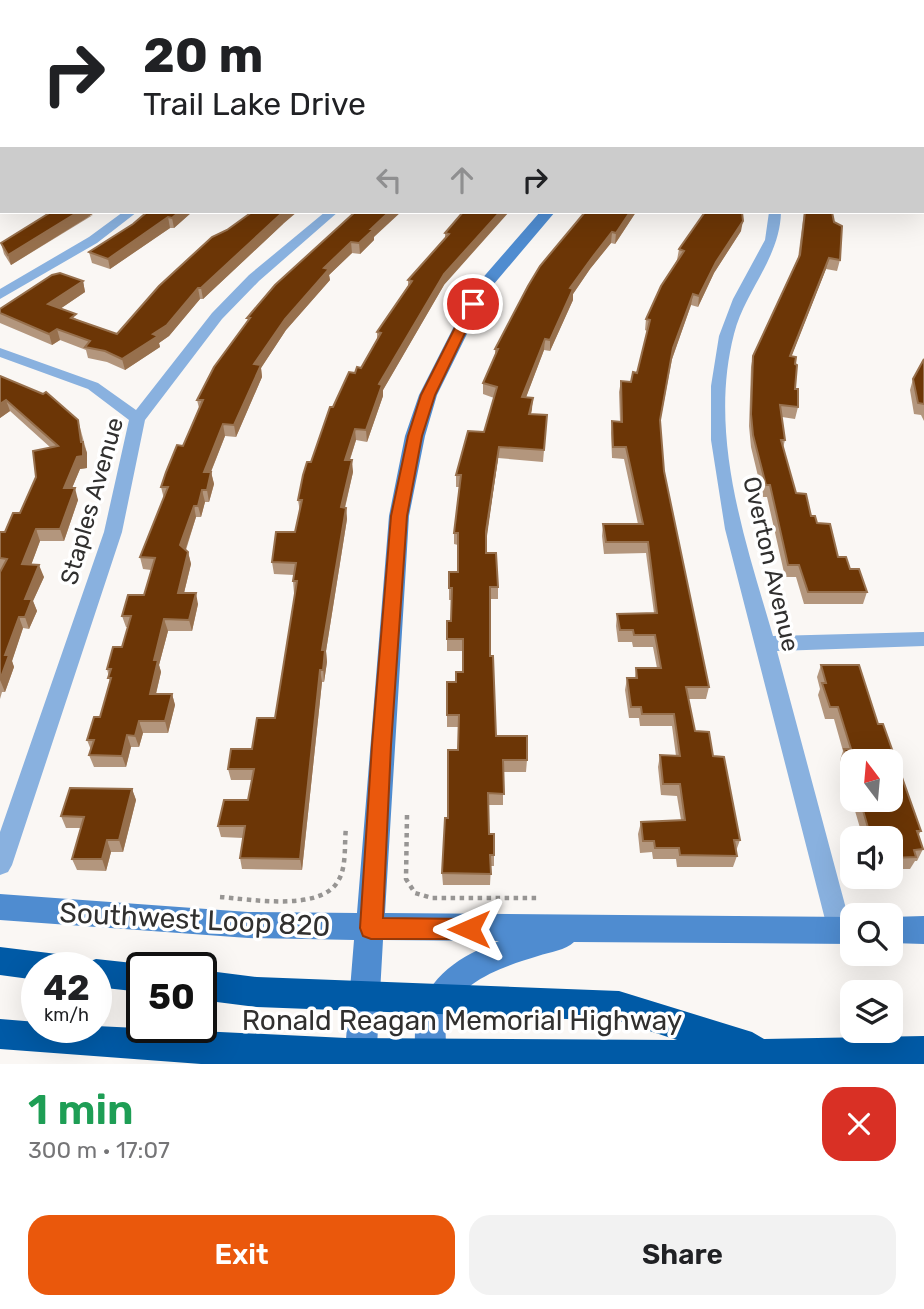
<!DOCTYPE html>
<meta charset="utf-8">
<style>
body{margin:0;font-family:Rubik,sans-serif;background:#f2f2f2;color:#202124;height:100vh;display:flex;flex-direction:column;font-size:26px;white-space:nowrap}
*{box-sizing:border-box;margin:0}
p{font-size:23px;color:#757577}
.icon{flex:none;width:38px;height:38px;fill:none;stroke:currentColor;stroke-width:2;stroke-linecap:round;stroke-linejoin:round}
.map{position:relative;height:1064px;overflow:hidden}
.details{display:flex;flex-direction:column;background:#fff;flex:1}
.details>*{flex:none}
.banner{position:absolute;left:0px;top:0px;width:924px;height:214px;box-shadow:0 7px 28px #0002;background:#fff;color:#202124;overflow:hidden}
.needle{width:46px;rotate:344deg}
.buttons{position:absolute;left:840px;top:749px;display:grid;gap:14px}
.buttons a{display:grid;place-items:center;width:63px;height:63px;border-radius:14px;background:#fff;box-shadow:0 7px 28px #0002;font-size:35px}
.speed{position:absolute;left:21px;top:952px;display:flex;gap:14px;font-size:35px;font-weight:700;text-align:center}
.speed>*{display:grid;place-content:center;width:91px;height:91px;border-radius:50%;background:#fff;box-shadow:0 7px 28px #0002;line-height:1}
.speed small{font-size:18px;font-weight:400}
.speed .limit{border:4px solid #111;border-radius:10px;background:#fff;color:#111}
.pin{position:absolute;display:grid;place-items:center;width:60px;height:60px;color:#fff;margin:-30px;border:4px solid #fff;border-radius:50%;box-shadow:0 2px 7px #0007}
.me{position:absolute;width:77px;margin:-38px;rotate:270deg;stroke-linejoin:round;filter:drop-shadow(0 0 5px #0008)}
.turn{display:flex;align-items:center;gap:24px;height:147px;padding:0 28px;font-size:32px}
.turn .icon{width:91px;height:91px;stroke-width:2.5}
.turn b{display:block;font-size:49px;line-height:60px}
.lanes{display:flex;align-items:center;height:66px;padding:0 28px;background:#0003;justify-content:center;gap:35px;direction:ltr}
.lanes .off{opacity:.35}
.round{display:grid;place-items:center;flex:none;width:74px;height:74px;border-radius:21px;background:#f2f2f2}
.head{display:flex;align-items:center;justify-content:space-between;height:119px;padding:0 28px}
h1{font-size:42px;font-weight:600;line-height:52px;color:#1e9e55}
.button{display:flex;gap:14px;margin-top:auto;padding:14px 28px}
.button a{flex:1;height:80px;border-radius:21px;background:#ea580c;color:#fff;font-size:28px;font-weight:600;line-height:80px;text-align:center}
.button a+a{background:#f2f2f2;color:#202124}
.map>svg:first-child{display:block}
</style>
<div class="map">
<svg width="924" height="1064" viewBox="0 0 924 1064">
<rect width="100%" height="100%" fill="#faf7f4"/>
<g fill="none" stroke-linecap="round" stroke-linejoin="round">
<g stroke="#979593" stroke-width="4.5" stroke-dasharray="4.5 4.5" stroke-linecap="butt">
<path d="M407 815 406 879 415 893 432 898H537"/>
<path d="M220 897C249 899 321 912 338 881 347 867 344 844 346 828"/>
</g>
<g fill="#89b1df" fill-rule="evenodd">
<path d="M922 15 924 16V22L922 21Z"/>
<rect x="922" y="132" width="2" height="7"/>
<path d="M0 166H2L0 173Z"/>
<path d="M123 212H137L97 243 0 299V289L89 237Z"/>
<path d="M325 212H338L259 281 222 319 145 420 122 532 12 865 8 872 0 875V832L104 532 129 420 88 389 0 357V348L98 383 136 410 212 313 249 275Z"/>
<path d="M769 212H781C780 258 745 291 734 334 708 435 745 540 773 636L924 632V646L777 651 852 931 849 939 840 942 831 939 828 931 725 529 711 440V386L719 336 733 299 765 240Z"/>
</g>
<g fill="#4f8cd0" fill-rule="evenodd">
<path d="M50 0H63L49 2Z"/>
<path d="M591 0H602L603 2H592Z"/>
<path d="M0 22H2L0 29Z"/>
<path d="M540 212H555L488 291 437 395 425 436 409 516 385 913 852 917V944L574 942C566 950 550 952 538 956 505 966 456 981 447 1020 444 1034 447 1050 447 1064H415C416 1050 413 1034 417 1020 427 976 460 956 499 941L383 940 376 1064H344L354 940 248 938 0 920V894L248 912 357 913 389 516 405 436 419 395 473 289Z"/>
<path d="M924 916V944L891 943V917Z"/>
</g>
<g fill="#005aa6" fill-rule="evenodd">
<path d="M0 947 57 954 67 958 72 968H37V980L0 975Z"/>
<path d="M96 959 142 964 152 968H142V992L96 987V968H83L85 963Z"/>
<path d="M201 970 257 977 619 991 752 1032 764 1039 924 1036V1064H201L0 1049V1019L37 1022V1027L96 1026 346 1038 677 1040 619 1021 257 1007 201 1000Z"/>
</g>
<g stroke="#787675" stroke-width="4.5">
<path id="rail" d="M22 2 25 0"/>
</g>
<use href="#rail" stroke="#fff" stroke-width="2.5" stroke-dasharray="9" stroke-linecap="butt"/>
</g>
<g fill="#b3967d" fill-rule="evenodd">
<path d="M418 0H467V2H421Z"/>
<path d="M700 0H906L908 2H702Z"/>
<path d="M922 20 924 22V58L922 56Z"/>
<path d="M922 81H924V116L922 115Z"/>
<path d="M922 145 924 146V181L922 180Z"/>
<path d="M192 212 174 228H170L110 269 92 263 89 252 133 224Z"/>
<path d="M355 212 374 237V240L360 254 352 253 329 275 330 280 286 330 261 368 262 377 236 437 225 436 211 472 214 484 209 502H205L201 517H196L186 550 188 552 191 564 184 593 198 604 192 631H168L159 665 161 672 156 694H172L175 705 168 733H143L139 747H131L126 767H94L89 755 91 750 87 740 100 717 110 682 107 669 122 647 128 627H126L122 616 144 595 151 570 143 569 140 557 164 499 161 487 183 446 199 408 197 400 248 321 247 318Z"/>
<path d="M463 212 444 285 383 390V396L367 442 356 440 350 460 353 472 345 508H346L347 519 326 651 327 662 324 682H322L302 870 242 869 240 858 243 838 221 837 218 826 248 800 252 780H231L228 769 252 749 275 718 295 593H294L293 581 294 575 274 574 272 562 295 532 300 512 298 500 311 462 333 407 355 373 361 368 377 339V332L408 286V280L445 238V233Z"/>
<path d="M585 212H636L615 244 611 243 590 269 573 294V300L550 351 544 350 526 397 532 409 531 414 547 415 543 462 498 458 486 540V553L498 587V599H490V656L496 736 527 760 526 772H503V805H488L489 834 494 855V866H491L490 885H443L442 873 448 818 458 750 459 727H447V682H456L463 672V651H447V621H451L452 600H449V572H458V545L454 544V533L459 487H456V475L484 432 494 398 483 394V383L495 356V349Z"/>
<path d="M804 212H832L840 260 837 271 826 269 791 357 795 364V389L798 407 795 419 782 417 785 440 783 448 796 493 838 557 850 569 867 592 863 604H804L796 577H785L767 497H763L751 447 749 426 751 367 753 356 798 258Z"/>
<path d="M93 215 11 265 4 254 1 243Z"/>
<path d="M283 224 203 299H200L169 336 159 343 160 347 125 370 107 362 88 358 86 350 60 340 52 345 0 323V309L83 281 85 292 60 309 78 320 117 334 227 230Z"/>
<path d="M741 231 714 273 698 307 691 305 672 359 660 422 664 471 709 687 706 699H688L695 731 713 756 740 840 736 851 737 856 733 867H677L676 859H653L652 852 640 853 638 834 641 822 681 820 677 796 661 795 658 767 660 755 676 756 672 726H640L639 718H629L625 690 627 678H635L636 668H657L653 647H633L632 642H618L616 626 617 614 654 613 646 553 604 554 602 536 603 524H638L624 459 612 458 611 433 612 421H620L619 392 621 381 631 382 637 373 647 331 645 330 646 319 677 260 679 249Z"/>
<path d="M924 359V421L921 415 914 414 910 390 913 379Z"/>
<path d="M0 376 78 420 87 453V468L80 469 72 488 78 500 64 541H40L31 565 44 577 33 601 37 611 29 629 23 628 12 661 14 667 5 692H2L0 699V572L1 570H0V532H5L20 513 51 448 10 411 0 418Z"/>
<path d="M821 665 878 724 921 831 918 836 923 849 917 861H915L910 869H891V838H863L840 760 843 751 834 719H825L818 695 820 689 817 677ZM852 761 891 800H852Z"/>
<path d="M132 789 136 800 123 852H111L106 871 77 870 72 859 81 828H66L61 816Z"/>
</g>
<g fill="#97704d">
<path d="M0 135H2V146L0 147Z"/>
<path d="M2 190V202L0 203V191Z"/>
<path d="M78 212H96L11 265 8 255Z"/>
<path d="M179 212H192L174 228 172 218Z"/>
<path d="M283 212H297L283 224 203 299 201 288Z"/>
<path d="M389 212H401L374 237V240L360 254 359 243 371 229Z"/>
<path d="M500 212H509L444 285 383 390V396L367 442 366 430 379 384 444 274Z"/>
<path d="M630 212H636L615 244 616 233Z"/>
<path d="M168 217 170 228 110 269 108 259Z"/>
<path d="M743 221 741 231 714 273 698 307 699 296 716 262Z"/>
<path d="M612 232 611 243 590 269 573 294V300L550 351V340L570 288 591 259Z"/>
<path d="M351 242 352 253 329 275 330 280 286 330 261 368 262 377 236 437 234 425 254 364 285 319 324 268Z"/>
<path d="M829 258 826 269 787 368 790 356Z"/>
<path d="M83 281 85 292 51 315 48 304Z"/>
<path d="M198 288 200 299 169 336 159 343 160 347 125 370 122 359 153 334Z"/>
<path d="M693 294 691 305 672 359 673 348Z"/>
<path d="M57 329 60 340 52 345 49 334Z"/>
<path d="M545 339 544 350 522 408V397Z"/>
<path d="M533 398 532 409 528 426 529 414Z"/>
<path d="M6 400 10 411 0 418V404Z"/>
<path d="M78 420 83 445V442L87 453V468L80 469 67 500 64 488 77 457 81 442Z"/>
<path d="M223 424 225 436 206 484 204 472Z"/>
<path d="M355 429 356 440 346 471 345 460Z"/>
<path d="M499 447 498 458 486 543V531Z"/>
<path d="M352 460 353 472 342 519 341 507Z"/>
<path d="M211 472 214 484 209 502 207 490Z"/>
<path d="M75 488 78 500 64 541 60 529Z"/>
<path d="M202 490 205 502 201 517 198 506Z"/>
<path d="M194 506 196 517 183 557 180 545Z"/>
<path d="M346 508 347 519 326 651 327 662 324 682 322 650Z"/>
<path d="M36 529 40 541 27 576 22 564Z"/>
<path d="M188 552 191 564 181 605 178 593Z"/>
<path d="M39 565 44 577 33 601 37 611 29 629 25 617V599Z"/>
<path d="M196 593 198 604 192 631 189 620Z"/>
<path d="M19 617 23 628 12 661 14 667 5 692 0 680 5 655Z"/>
<path d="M164 619 168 631 159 665 161 672 153 706 150 694 154 660Z"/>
<path d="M320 670 322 682 302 870 300 859Z"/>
<path d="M172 694 175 705 168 733 165 721Z"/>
<path d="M139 721 143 733 139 747 135 736Z"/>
<path d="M127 735 131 747 126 767 122 756Z"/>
<path d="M132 789 136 800 123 852 119 840Z"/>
<path d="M107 840 111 852 106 871 102 859Z"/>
</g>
<g fill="#6c3606" stroke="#97704d" stroke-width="2">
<path d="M90 0H389L391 2H85Z"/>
<path d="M433 0H449L441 2H437Z"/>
<path d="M552 0H574L576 2H554Z"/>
<path d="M632 0H653L655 2H634Z"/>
<path d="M712 0H906L908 2H714Z"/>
<path d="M922 20 924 22V42L922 41Z"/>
<path d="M2 35V55H0V36Z"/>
<path d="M0 56H2V78L0 76Z"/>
<path d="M2 79V96L0 95V82Z"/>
<rect x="922" y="81" width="2" height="11"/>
<path d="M0 97H2V135H0L1 110H0Z"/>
<path d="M922 145 924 146V169L922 168Z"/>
<path d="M2 175V190L0 191V176Z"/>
<path d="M51 212H78L8 255 1 243Z"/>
<path d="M147 212H179L172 218 168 217 108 259 89 252 133 224Z"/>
<path d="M252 212H283L201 288H198L167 325 153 334 158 336 122 359 105 351 85 347 90 341 57 329 49 334 0 313V309L52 275 60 273 83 281 48 304 76 314 71 318 117 334 159 286 212 237 227 230Z"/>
<path d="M355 212H389L371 229H374L359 243 351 242 324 268 329 269 285 319 254 364 261 365 234 425 223 424 204 472H211L207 490H202L198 506H194L180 545 188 552 178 593H196L189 620 164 619 154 660H158L150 694H172L165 721H139L135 736 127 735 122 756 89 755 94 740H87L94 717H100L111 678H108L111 669H107L113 647H122L131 616H122L128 595H144L155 558 140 557 168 487H161L166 472 177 445 183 446 203 400H197L214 367 250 318H247L275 285Z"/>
<path d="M463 212H500L444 274 379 384 382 385 366 430 355 429 345 460H352L341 507 346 508 322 650H325L323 670H320L300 859 240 858 245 826H218L224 800H248L254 769H228L231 749H252L257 718H275L297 581H293L296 563 272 562 276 532H295L302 500H298L303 475 307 462H311L330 407H333L349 372 355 373 357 367 361 368 381 333 377 332 412 281 408 280 449 234 445 233Z"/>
<path d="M585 212H630L616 233 612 232 591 259 570 288 573 289 550 340 545 339 522 397 533 398 529 414 547 415 544 450 499 447 486 531V553H496L498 587H490V656H493L496 736H527V760H503L504 794 488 793 489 834H494V855H490L491 874 442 873 445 818H448V750H458L459 715H447V682H456V672H463V639H447V621H451L452 588H449V572H458V533H454L461 475H456L468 431 484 432 497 387 483 383 498 349H495L528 286 540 266Z"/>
<path d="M705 212H742L743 221 716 262 699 296 693 294 673 348 660 420 664 471 709 687H686L695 731 709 732 713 756 724 757 740 840H734L737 856 680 855 679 848H655L654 841H643L641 822 685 820 680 784H663L660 755 680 756 674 714H642L641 707H631L627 678H637L636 668H661L655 635H634L633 630H620L617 614 657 613 648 542H606L603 524H643L626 447H613L612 421 622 422 621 381 631 382 633 372 637 373 650 320 646 319 661 286 684 251 679 249Z"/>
<path d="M805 212H832L834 222 842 226 840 260 829 258 790 356 796 357 795 364 797 365 795 389H798V407L780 405 785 440H781L796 493 806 494 811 516H815L817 523 830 524 838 557H846L850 569H859L867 592H808L799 565H788L770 485H766L753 435 751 414 753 356 800 255Z"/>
<path d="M924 359V404L918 403 913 379Z"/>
<path d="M0 376 43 394 46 392 78 420 81 442H83V456L77 457 64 488H75L60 529H36L22 564 39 565 25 599H32L25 617H19L5 655H9L0 680V572L7 559 0 558V532H5L13 513H20L36 477 33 451 58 446 6 400 0 404Z"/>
<path d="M821 665H859L878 724H883L921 831H917L923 849 914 850 916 857 891 858V838H871L860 800H891V761H852V776L844 749H851L838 707H830L822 683H826Z"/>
<path d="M70 788 132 789 119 840H107L102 859H72L84 817 61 816Z"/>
</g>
<path fill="#ea580c" stroke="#983908" stroke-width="2" d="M473 300 479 304 435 395 422 436 407 516 391 745 383 918 469 919 477 922 480 929 477 936 469 939H371L363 936 360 928 372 745 391 516 408 436 421 395 467 304Z"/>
<g text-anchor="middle" stroke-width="7" stroke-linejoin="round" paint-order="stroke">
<g font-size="24" fill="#31302f" stroke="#fff">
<text transform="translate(92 501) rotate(-74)" y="8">Staples Avenue</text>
<text transform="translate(771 564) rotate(77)" y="8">Overton Avenue</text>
</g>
<g font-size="28" fill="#31302f" stroke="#fff">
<text transform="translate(195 919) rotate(3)" y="10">Southwest Loop 820</text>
<text x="462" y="1030">Ronald Reagan Memorial Highway</text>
</g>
</g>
</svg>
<div class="buttons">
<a><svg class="needle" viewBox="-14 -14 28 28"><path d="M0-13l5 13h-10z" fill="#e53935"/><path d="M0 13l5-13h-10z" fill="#757577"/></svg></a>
<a><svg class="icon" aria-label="sound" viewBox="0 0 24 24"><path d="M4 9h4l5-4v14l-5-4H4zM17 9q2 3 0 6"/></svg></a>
<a><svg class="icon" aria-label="search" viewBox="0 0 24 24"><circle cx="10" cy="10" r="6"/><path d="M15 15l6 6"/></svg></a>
<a><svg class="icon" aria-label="layers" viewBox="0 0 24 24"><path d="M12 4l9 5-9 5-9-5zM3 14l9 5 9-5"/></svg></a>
</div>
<div class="speed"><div>42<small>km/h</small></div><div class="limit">50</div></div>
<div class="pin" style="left:473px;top:304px;background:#d93025"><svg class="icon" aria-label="arrive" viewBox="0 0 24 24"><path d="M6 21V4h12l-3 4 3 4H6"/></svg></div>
<svg class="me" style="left:469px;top:929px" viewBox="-20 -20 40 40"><path d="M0-17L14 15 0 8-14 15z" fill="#ea580c" stroke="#fff" stroke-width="4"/></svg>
<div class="banner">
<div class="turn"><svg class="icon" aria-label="right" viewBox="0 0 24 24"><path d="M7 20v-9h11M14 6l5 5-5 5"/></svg><div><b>20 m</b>Trail Lake Drive</div></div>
<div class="lanes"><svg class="icon off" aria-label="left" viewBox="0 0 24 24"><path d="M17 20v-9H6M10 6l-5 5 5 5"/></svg><svg class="icon off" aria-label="ahead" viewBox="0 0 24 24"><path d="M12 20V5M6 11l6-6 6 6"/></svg><svg class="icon" aria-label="right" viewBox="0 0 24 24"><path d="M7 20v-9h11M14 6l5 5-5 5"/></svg></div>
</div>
</div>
<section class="details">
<div class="head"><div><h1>1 min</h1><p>300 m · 17:07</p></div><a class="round" style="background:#d93025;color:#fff"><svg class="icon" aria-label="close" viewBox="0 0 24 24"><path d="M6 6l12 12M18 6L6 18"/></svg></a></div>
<div class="button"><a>Exit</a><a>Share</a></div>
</section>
